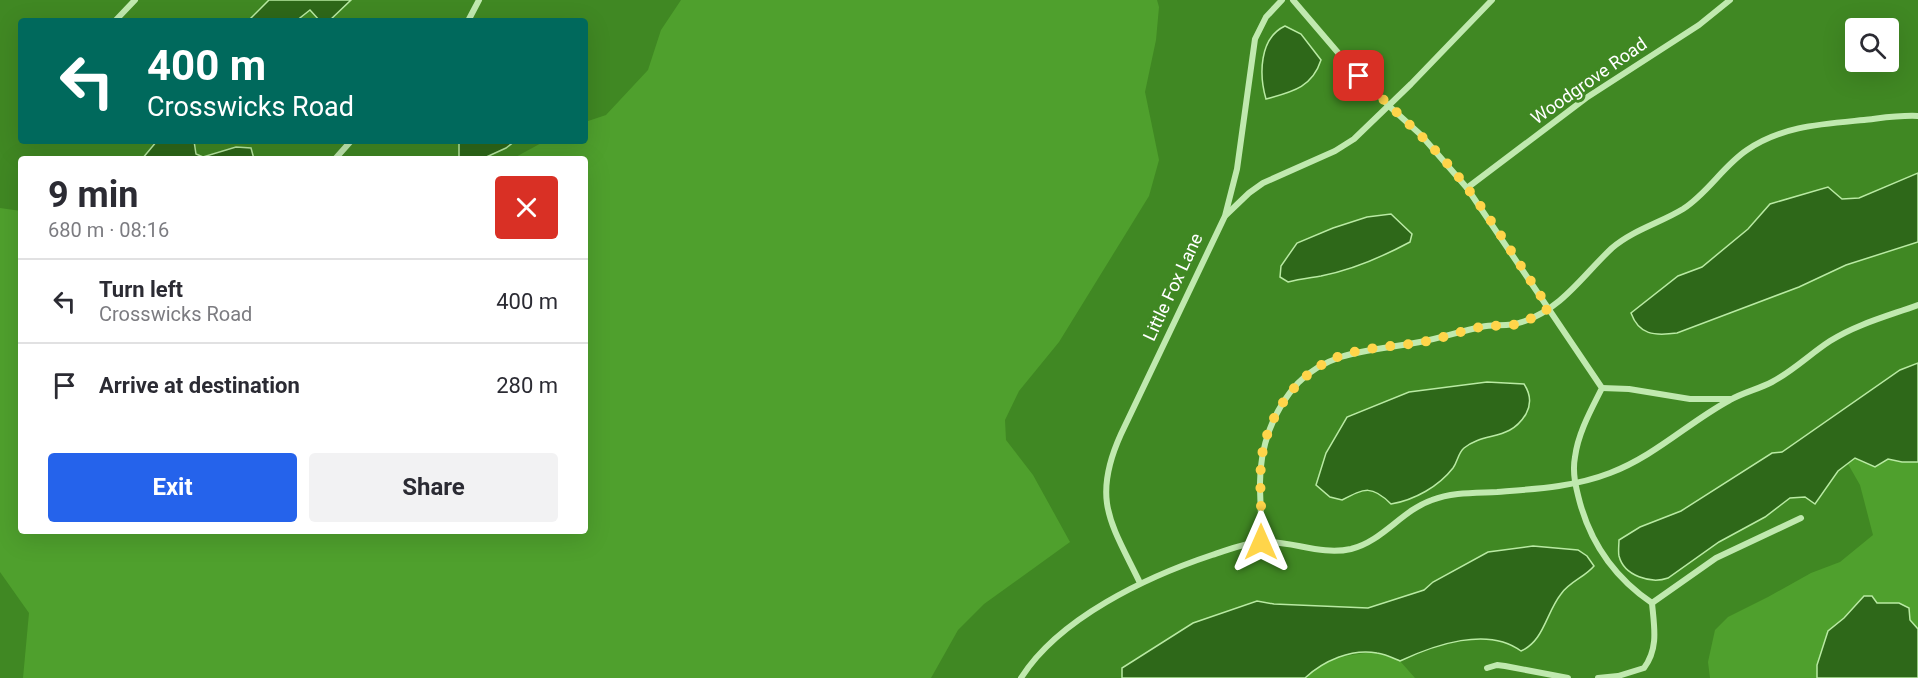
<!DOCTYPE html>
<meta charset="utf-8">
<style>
body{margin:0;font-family:Roboto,sans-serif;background:#f2f2f3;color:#2b2b33;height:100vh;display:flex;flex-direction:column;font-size:22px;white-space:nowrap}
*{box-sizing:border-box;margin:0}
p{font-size:20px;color:#7c7c81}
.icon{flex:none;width:33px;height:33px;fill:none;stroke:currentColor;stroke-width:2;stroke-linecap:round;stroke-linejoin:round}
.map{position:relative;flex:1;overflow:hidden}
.sheet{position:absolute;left:18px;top:156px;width:570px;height:378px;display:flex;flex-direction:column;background:#fff;border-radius:6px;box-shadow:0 6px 24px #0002}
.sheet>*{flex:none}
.banner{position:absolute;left:18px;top:18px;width:570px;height:126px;border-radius:6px;box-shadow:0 6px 24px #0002;background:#00695c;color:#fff;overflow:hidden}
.fabs{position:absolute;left:1845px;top:18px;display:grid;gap:12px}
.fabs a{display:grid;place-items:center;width:54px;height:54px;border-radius:6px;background:#fff;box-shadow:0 6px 24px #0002;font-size:30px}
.pin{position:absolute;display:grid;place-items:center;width:51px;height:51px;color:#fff;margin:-26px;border-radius:12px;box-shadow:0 3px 9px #0006}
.me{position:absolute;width:66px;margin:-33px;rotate:0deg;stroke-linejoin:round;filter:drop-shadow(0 0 4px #0008)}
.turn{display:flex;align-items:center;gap:21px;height:126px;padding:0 30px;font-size:27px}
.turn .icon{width:78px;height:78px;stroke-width:2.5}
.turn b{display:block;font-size:42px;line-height:51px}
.round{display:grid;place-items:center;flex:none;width:63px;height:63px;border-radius:6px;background:#f2f2f3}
.head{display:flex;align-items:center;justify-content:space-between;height:102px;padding:0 30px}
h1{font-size:36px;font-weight:700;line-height:45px}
.action{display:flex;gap:12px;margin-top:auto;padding:12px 30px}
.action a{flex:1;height:69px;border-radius:6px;background:#2563eb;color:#fff;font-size:24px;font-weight:700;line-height:69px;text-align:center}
.action a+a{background:#f2f2f3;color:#2b2b33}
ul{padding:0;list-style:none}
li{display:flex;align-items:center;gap:18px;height:84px;padding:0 30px;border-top:2px solid #e1e1e2}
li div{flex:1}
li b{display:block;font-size:22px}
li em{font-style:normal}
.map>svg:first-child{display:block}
</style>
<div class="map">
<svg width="1918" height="678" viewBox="0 0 1918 678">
<rect width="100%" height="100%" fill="#408823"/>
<g fill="#4fa02d">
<path d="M681 0H1157L1159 7 1156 40 1145 92 1159 160 1149 196 1059 342 1019 391 1005 420 1006 440 1033 475 1070 542 984 604 958 630 931 678H23L29 613 0 572V208L21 211V531H585V159H512L545 141H585V122L606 115 648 70 661 30Z"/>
<path d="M1855 458 1875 467 1888 459 1902 462H1918V678H1710L1708 662 1715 630 1728 617 1768 597 1811 573 1840 562 1873 535 1860 485 1848 464Z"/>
<path d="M1376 652 1400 661 1415 678H1305C1327 657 1347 655 1376 652Z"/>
</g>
<g fill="#2e6819" stroke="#b9eaa3" stroke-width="1.5">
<path d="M269 0H351L329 21H320L310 10 296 21H248Z"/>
<path d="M1285 26 1301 34 1321 60C1312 88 1291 92 1266 99 1259 75 1259 38 1285 26Z"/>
<path d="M157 141H194L196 154 203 157 236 147 251 148 254 159H142Z"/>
<path d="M459 141H515L506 148 482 159H459Z"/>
<path d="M1918 173V242L1846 265 1799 287 1677 333C1654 336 1639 335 1631 313L1678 276 1702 267 1748 229 1770 204 1828 187 1842 199 1859 198Z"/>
<path d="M1391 214 1412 234 1410 242C1382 257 1352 270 1321 276 1309 278 1299 279 1288 282L1280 277 1281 266 1297 243 1333 228 1367 217Z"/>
<path d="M1918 363V462H1902L1888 459 1875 467 1855 458 1838 471 1815 504 1805 497 1790 498 1765 517 1719 542 1668 578C1651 584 1624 576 1619 556 1618 551 1619 545 1619 540L1640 527 1681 511 1772 453 1782 452 1900 370Z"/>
<path d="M1487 382 1524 384C1530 393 1532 403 1526 414 1509 442 1485 431 1464 448 1458 453 1458 461 1453 468 1439 486 1415 500 1391 504 1372 485 1365 488 1342 500L1330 497 1316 485 1326 453 1347 417 1409 392Z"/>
<path d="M1533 546 1578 550 1587 556 1594 566C1585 577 1569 582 1561 594 1546 613 1544 641 1521 651 1488 626 1434 645 1400 661 1393 658 1385 654 1377 653 1352 648 1323 661 1305 678H1122V668L1193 623 1257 601 1274 604 1368 608 1424 590 1433 582 1488 552Z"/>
<path d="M1864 596H1872L1877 603H1899L1909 608 1910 620 1918 629V678H1817V665L1828 631 1844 618Z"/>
</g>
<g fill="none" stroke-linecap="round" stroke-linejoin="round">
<g stroke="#c0e9af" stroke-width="6">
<path d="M1293 0 1346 62 1389 106 1421 135 1467 188 1602 388C1591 410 1578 433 1575 457 1572 473 1576 488 1580 503 1592 546 1615 578 1652 603 1654 626 1659 648 1644 668L1618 676 1598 678"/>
<path d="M115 21 135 0"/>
<path d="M468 21 479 0"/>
<path d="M335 159 351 141"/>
<path d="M1467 188 1586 98 1699 25 1730 0"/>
<path d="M1226 215 1249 193 1263 183 1335 151 1354 139 1411 84 1492 0"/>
<path d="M1602 388 1629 389 1690 399H1731"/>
<path d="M1261 542C1262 522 1260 503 1260 483 1260 447 1273 410 1298 383 1331 349 1376 351 1420 342 1441 338 1461 331 1481 327 1495 324 1509 327 1522 322 1562 309 1583 275 1612 248 1633 230 1660 223 1683 209 1708 193 1723 166 1747 150 1782 126 1822 124 1864 120 1882 118 1900 115 1918 116"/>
<path d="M1140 583C1111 523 1091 500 1121 434L1225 216 1237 169 1255 39 1266 17 1282 0"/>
<path d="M1652 603 1716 558 1801 518"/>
<path d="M1487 668 1497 665 1505 666 1568 678"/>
<path d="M1021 678C1059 618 1146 577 1212 555 1228 550 1244 543 1261 542 1291 540 1320 556 1351 549 1383 541 1401 511 1432 500 1452 492 1475 493 1497 492 1535 489 1574 487 1610 473 1655 456 1689 422 1730 400 1744 392 1759 389 1772 382 1793 371 1810 354 1830 341 1857 324 1888 316 1918 305"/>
</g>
</g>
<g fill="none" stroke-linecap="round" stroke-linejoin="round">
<path stroke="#ffd54a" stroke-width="10" stroke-dasharray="0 18" d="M1261 542C1263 513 1258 484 1262 455 1270 409 1303 365 1350 353 1372 347 1395 346 1418 343 1439 339 1459 332 1480 327 1489 325 1498 326 1507 326 1523 324 1537 316 1549 308 1522 269 1497 227 1468 189 1437 147 1396 113 1359 76"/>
</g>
<g text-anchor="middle" stroke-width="6" stroke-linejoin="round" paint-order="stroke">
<g font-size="18" fill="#fff" stroke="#408823">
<text transform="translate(1589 81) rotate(-35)" y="6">Woodgrove Road</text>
<text transform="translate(1173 287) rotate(-65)" y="6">Little Fox Lane</text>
</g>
</g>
</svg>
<div class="fabs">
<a><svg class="icon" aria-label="search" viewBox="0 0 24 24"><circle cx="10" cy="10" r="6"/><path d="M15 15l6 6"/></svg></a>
</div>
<div class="pin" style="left:1359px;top:76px;background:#d93025"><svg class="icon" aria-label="arrive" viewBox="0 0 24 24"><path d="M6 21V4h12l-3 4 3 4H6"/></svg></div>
<svg class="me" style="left:1261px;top:542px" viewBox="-20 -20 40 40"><path d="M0-17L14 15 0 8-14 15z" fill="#ffd54a" stroke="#fff" stroke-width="4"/></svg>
<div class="banner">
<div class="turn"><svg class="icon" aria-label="left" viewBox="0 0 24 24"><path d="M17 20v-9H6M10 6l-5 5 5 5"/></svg><div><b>400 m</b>Crosswicks Road</div></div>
</div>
<section class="sheet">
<div class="head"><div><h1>9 min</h1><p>680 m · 08:16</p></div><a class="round" style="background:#d93025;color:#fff"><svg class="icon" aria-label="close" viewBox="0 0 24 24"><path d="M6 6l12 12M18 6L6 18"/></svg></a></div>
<ul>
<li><svg class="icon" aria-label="left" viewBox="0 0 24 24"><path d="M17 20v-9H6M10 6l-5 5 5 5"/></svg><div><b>Turn left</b><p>Crosswicks Road</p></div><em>400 m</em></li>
<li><svg class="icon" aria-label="arrive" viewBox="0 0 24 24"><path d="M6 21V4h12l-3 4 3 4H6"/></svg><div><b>Arrive at destination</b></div><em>280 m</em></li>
</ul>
<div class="action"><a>Exit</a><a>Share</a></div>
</section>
</div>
